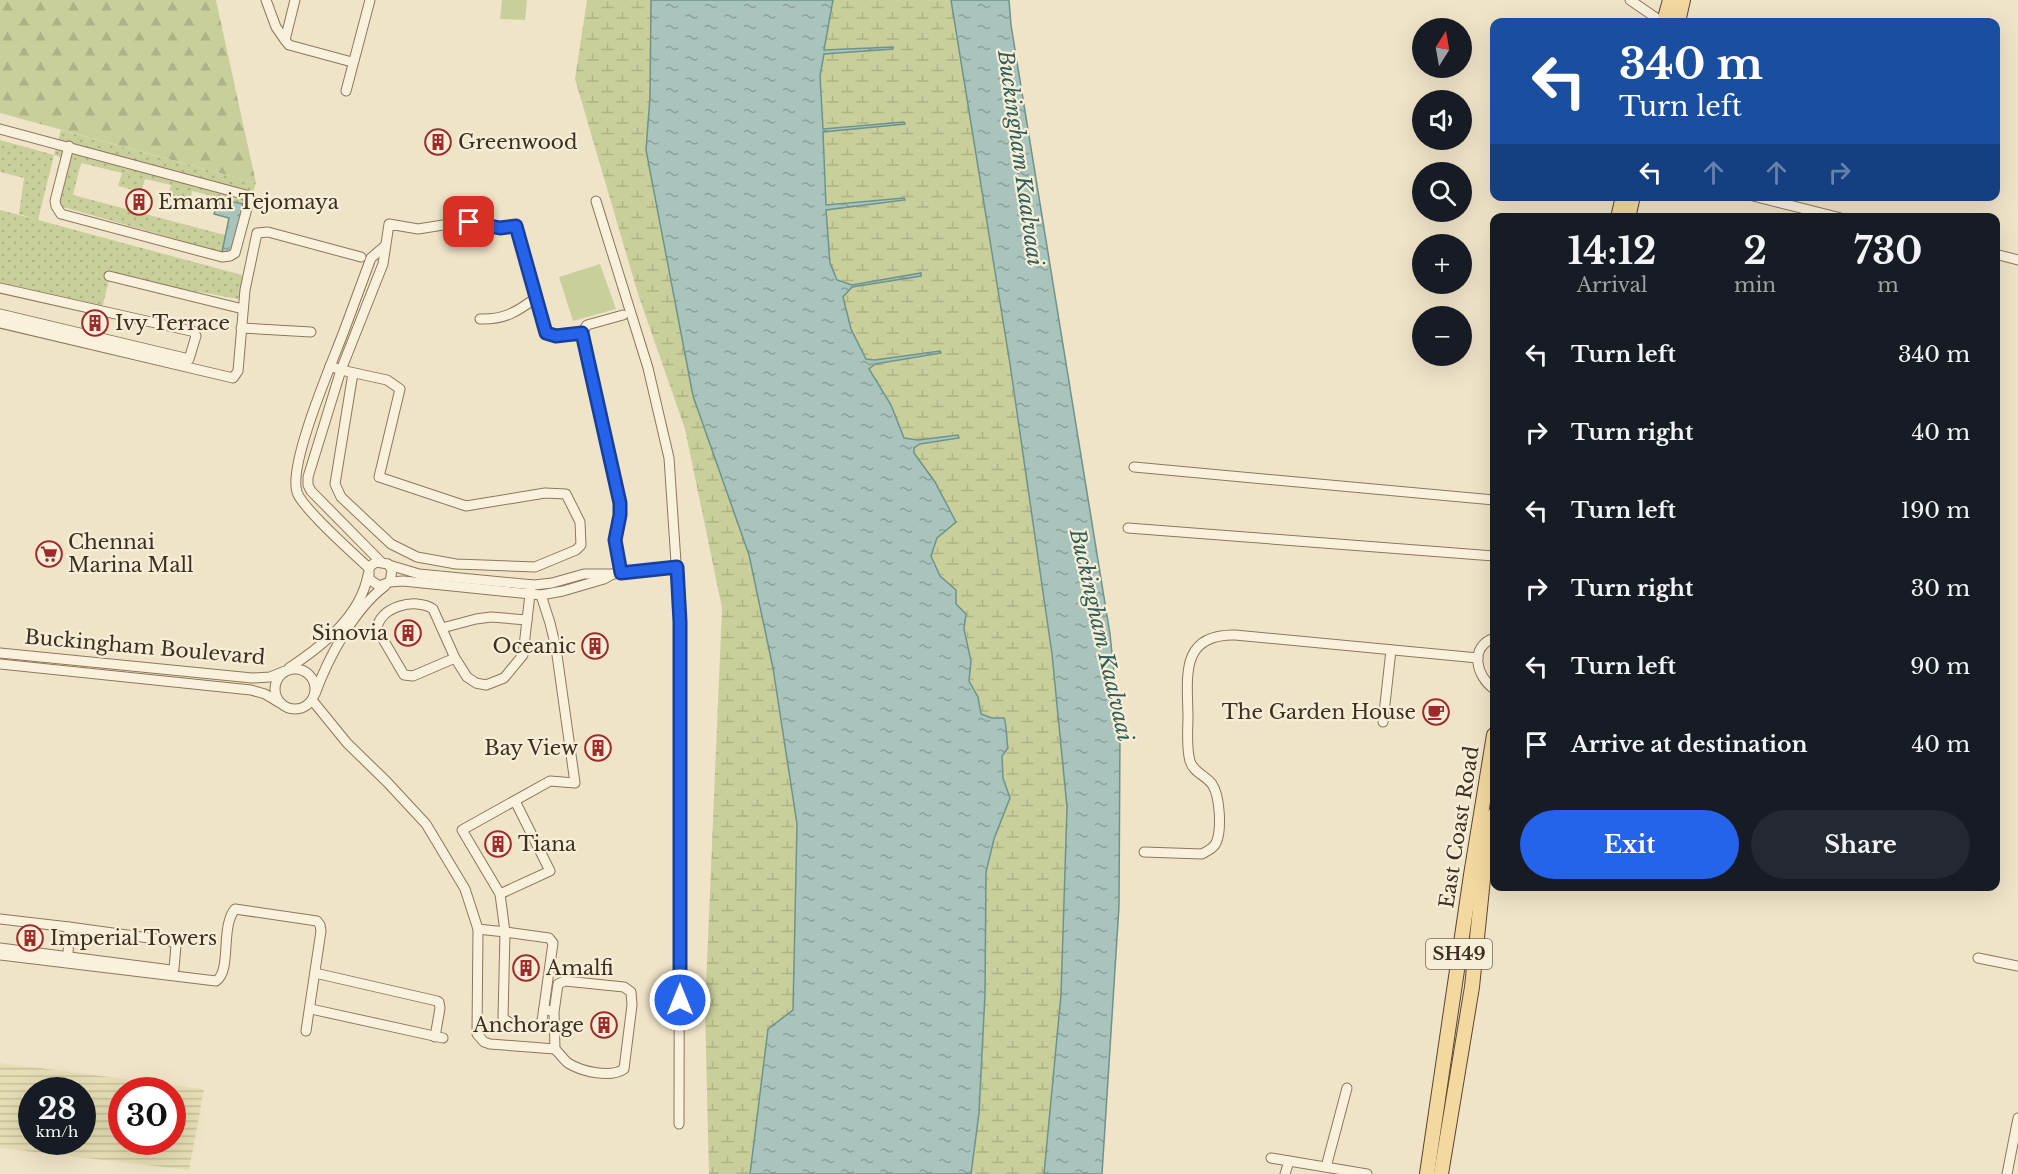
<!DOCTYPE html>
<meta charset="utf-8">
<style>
body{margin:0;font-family:"Libre Baskerville",serif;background:#242831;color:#f1f3f6;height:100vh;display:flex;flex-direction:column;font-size:22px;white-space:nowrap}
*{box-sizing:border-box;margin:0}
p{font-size:20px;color:#9ea1a6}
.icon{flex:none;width:33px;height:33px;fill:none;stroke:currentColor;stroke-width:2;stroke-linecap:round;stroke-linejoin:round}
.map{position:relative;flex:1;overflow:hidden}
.sheet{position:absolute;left:1490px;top:213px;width:510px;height:678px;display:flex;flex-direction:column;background:#171b24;border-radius:12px;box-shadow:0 6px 24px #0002}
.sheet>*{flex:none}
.hud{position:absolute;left:1490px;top:18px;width:510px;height:183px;border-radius:12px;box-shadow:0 6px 24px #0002;background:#1a4fa0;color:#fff;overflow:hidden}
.needle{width:39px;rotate:11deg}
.tools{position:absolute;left:1412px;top:18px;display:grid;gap:12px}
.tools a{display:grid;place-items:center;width:60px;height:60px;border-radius:50%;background:#171b24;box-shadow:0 6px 24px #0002;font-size:30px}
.speed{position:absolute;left:18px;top:1077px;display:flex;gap:12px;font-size:30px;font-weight:700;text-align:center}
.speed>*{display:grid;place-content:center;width:78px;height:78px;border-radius:50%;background:#171b24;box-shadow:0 6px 24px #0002;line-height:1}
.speed small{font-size:15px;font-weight:400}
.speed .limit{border:9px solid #d22;background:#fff;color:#111}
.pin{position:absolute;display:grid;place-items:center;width:51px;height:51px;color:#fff;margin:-26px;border-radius:12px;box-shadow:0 3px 9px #0006}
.me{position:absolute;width:66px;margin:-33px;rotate:0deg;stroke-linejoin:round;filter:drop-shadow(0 0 4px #0008)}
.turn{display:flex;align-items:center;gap:21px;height:126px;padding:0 30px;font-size:27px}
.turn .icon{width:78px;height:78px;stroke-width:2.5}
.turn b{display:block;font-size:42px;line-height:51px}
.lanes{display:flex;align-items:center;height:57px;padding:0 30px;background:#0003;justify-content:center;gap:30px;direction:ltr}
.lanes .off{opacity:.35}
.eta{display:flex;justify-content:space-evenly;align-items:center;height:102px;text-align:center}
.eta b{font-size:36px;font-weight:700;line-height:42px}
.button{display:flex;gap:12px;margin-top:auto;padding:12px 30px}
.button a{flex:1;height:69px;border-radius:36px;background:#2563eb;color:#fff;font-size:24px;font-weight:700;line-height:69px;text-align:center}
.button a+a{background:#242831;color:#f1f3f6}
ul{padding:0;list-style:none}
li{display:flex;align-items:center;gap:18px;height:78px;padding:0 30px}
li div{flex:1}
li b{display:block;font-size:22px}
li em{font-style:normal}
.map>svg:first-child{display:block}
</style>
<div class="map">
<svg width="2018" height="1174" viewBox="0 0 2018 1174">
<defs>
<pattern id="farmland-rules" width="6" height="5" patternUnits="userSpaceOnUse" patternTransform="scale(1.5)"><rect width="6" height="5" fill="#e6deb5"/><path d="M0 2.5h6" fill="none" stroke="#c6bf9b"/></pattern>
<pattern id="forest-firs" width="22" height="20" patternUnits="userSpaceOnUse" patternTransform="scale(1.5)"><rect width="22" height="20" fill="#c9cf9b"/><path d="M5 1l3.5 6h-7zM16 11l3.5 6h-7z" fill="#aeb285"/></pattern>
<pattern id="wetland-marsh" width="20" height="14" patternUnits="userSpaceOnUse" patternTransform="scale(1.5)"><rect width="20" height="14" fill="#c9cf9b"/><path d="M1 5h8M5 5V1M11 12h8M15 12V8" fill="none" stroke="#aeb285"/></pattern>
<pattern id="park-dots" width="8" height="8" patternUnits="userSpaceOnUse" patternTransform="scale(1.5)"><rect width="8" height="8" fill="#c9cf9b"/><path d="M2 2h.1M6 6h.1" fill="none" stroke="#aeb285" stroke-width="1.8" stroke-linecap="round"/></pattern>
<pattern id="water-ripples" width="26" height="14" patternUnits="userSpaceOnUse" patternTransform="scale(1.5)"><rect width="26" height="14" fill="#a9c4bc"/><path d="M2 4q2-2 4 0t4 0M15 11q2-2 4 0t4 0" fill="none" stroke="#8ba098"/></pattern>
</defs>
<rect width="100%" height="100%" fill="#f0e4c8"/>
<path fill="url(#farmland-rules)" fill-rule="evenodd" d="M0 1063 204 1089 189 1170 0 1148ZM82 1090V1142H32V1090ZM172 1090V1142H122V1090Z"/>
<g fill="#c9cf9b">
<path d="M502 0H527L525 20 500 19Z"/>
<path d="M600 264 616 309 573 321 559 277Z"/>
</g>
<path fill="url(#forest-firs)" d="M0 0H216L256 183 0 113Z"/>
<g fill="url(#wetland-marsh)">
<path d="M587 0H651L650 97 646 150 693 396 749 555 773 668 797 824 793 1011 768 1029 750 1174H709L705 1010 722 608 685 429 638 294 575 79Z"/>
<path d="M833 0H951L1010 364 1052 654 1067 807 1061 995 1044 1174H971L979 1113 985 994 986 872 994 839 1010 798 1003 778 1002 756 1008 748C1006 739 1007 725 1004 718H992L981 714 978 697 969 681 971 661 964 629 966 614 956 604V590L940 576 931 556 937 538 956 521 935 482 914 453V448L920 444 958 438V435L918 440 904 438 891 405 869 368 875 364 940 353 875 360 866 359 851 329 843 297 852 287 921 276V274L852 285 837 280 830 263 826 210 904 200V198L826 206 823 132 904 124 823 129 820 76 824 54 893 49 892 47 824 50Z"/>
</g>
<path fill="url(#park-dots)" d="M61 130 256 183 249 205 192 191 190 205 167 199 171 185 145 179 141 192 118 186 122 173 81 163 73 195 225 235 222 252 59 206 70 160 54 155 38 220 242 275 244 300 110 276 102 308 0 285V210L35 219 19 214 24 178 0 172V140L54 155Z"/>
<g fill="url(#water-ripples)" stroke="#6f938a" stroke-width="1.5">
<path d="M651 0H833L824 50 893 47V49L824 54 820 76 823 129 904 122 905 124 823 132 826 205 904 198 905 200 826 210 830 263 837 280 852 285 921 273V276L852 287 843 297 851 329 866 359 875 360 940 351 941 353 875 364 869 369 891 405 904 438 918 440 958 435 959 438 920 444 914 448V453L935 482 956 522 937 538 931 556 940 576 956 590V604L966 614 964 629 971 661 969 681 978 697 981 714 992 718H1004C1007 724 1006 738 1008 748L1002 756 1003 778 1010 798 994 839 986 872 985 994 979 1113 971 1174H750L768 1029 793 1010 797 824 773 668 749 555 693 396 646 150 650 97Z"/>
<path d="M951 0H1009L1011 25 1110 634 1120 731 1119 906 1102 1174H1044L1061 995 1067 807 1052 654 1010 364Z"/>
<path d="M219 199 249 205 233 254 222 252 229 218 214 214Z"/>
</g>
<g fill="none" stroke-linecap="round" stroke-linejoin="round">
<g stroke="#8d765c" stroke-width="11">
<g id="street">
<path d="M266 0 276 27 285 40"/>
<path d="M295 0 285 40 289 45 352 62"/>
<path d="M1630 0 1662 22"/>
<path d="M346 91 370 0"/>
<path d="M0 129 246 195 249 201 235 253 230 256 222 257 61 214 56 206 55 201 69 146"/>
<path d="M1753 196 1841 218"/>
<path d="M596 201 648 368 669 458 680 622 679 1124"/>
<path d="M1995 254 2018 260"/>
<path d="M109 276 243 309"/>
<path d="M0 288 191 331 194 332 196 336 189 359 0 314"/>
<path d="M480 319C504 320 517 312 537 297"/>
<path d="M0 323 233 378 238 371 245 290 257 233 268 232 361 257"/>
<path d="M241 328 311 332"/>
<path d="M330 366 341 370 387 380 400 389 379 477 466 506 545 493 566 494 580 522 581 545 576 550 535 567 456 564 417 557 391 544 341 497 335 484 353 373"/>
<path d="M1134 467 1494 500"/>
<path d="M1128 528 1494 556"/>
<path d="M380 561 311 491 308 485V477L341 370 383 264 389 224 418 229 462 222 500 228 516 226 546 333 556 336 582 333"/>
<path d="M389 565 419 574 534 585 552 583 584 574H613L677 567"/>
<path d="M369 568C355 555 301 507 297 492 288 464 332 363 344 331 353 307 362 282 371 258L385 246"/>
<path d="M621 573 615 540 620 515V503L582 333 587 325 623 315"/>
<path d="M390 582 392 570 388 564 376 562 369 567V579L379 586 390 582 403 581 541 595 563 591 604 579 613 574"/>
<path d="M442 628 476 619 491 617 527 620"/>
<path d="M1494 638C1469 647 1476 676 1494 689"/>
<path d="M0 653 252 678 270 677 285 671"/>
<path d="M455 658 413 676 404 675 377 629C379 607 415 597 433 609L455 658 467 677 476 683 486 685 504 678 523 655 531 585"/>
<path d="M0 664 251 690 265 694 280 703"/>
<path d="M289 668C322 646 360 617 368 575"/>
<circle cx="295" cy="689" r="20"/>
<path d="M315 694C328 658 354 609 385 586"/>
<path d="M312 700 347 743 387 782 426 824 465 889 478 929 477 1034 484 1042 490 1044 555 1049"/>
<path d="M1383 722 1391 650"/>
<path d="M1144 852 1202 854C1207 851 1213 849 1216 843 1222 830 1220 796 1212 784 1205 775 1193 772 1190 761 1186 747 1188 729 1188 715 1187 674 1181 634 1235 635L1478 658"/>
<path d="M500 894 550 871 515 801"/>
<path d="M0 919 69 927 171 941 176 945 174 969 171 970 0 948"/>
<path d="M478 929 505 932 500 894 462 830 550 781 575 783 556 648 550 623 541 595"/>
<path d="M505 932 549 938 553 943 542 1021 536 1027C527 1028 510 1025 503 1018Z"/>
<path d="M0 955 216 981C232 971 220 927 235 909L317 921 320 925 321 931 306 1031"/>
<path d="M68 955 69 927"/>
<path d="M1978 958 2018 966"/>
<path d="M315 973 437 1001 439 1002 440 1008 435 1037"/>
<path d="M311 1009 443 1038"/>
<path d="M544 1009 554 1012 558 984 565 981 624 987 631 992 632 1005 624 1069C611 1078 582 1072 568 1063 564 1060 559 1053 555 1049L554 1012"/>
<path d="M1271 1158 1367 1174"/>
<path d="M1326 1167 1347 1088"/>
<path d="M1285 1174 1289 1161"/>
<path d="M2007 1174 2018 1118"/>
</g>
</g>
<g stroke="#5b4430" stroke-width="16">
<g id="primary">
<path d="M1664 22 1670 0"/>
<path d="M1678 22 1683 0"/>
<path d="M1618 218 1623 196"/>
<path d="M1628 218 1633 196"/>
<path d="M1427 1174 1471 875 1494 735"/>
<path d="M1441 1174 1472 987 1483 879 1494 815"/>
</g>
</g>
<use href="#street" stroke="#faf1dc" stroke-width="9"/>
<use href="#primary" stroke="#f3d9a0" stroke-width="14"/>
</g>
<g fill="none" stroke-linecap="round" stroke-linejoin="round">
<g stroke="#184099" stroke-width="15">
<path id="route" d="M469 222 500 228 516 226 546 333 556 336 582 333 620 503V515L615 540 621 573 677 567 680 622V1000"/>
</g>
<use href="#route" stroke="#2563eb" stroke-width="10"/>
</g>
<defs>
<g id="building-ring" transform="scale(1.35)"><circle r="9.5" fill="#f7eed8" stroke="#9e2a2b" stroke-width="1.5"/><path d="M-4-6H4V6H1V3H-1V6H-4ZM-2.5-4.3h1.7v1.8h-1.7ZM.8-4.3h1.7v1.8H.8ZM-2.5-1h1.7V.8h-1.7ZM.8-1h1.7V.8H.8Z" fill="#9e2a2b"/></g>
<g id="supermarket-ring" transform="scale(1.35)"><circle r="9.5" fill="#f7eed8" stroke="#9e2a2b" stroke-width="1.5"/><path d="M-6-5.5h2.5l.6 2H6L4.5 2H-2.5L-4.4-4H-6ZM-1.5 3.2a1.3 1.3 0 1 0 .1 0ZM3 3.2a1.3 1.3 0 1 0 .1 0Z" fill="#9e2a2b"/></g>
<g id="cafe-ring" transform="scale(1.35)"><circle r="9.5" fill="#f7eed8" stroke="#9e2a2b" stroke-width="1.5"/><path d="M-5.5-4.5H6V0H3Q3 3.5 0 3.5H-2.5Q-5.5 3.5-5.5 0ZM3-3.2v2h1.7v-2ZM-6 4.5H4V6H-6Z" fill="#9e2a2b"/></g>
</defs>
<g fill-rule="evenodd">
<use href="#building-ring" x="438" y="142"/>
<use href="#building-ring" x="139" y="202"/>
<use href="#building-ring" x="95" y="323"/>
<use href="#supermarket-ring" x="49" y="554"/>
<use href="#building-ring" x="408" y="633"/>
<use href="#building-ring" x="595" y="646"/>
<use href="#cafe-ring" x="1436" y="712"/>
<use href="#building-ring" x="598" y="748"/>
<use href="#building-ring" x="498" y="844"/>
<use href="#building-ring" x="30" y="938"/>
<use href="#building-ring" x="526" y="968"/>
<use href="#building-ring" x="604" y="1025"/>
</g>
<g text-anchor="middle" stroke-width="4.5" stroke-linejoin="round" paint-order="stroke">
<rect fill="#f7eed8" stroke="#756857" stroke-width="1.5" x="1426" y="939" width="66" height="30" rx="4.5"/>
<g font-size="18" font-weight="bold" fill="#3d2e20">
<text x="1459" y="960">SH49</text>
</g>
<g font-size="20" fill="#3d2e20" stroke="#f7eed8" text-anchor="start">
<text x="458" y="149">Greenwood</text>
<text x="158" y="209">Emami Tejomaya</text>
<text x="115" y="330">Ivy Terrace</text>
<text x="68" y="549">Chennai<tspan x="68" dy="23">Marina Mall</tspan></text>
<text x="388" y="640" text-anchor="end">Sinovia</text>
<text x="576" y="653" text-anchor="end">Oceanic</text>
<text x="1416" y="719" text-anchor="end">The Garden House</text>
<text x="578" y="755" text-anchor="end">Bay View</text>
<text x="518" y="851">Tiana</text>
<text x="50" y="945">Imperial Towers</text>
<text x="546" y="975">Amalfi</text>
<text x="584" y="1032" text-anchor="end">Anchorage</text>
</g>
<g font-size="20" fill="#3d2e20" stroke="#f7eed8">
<text transform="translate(145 647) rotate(5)" y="7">Buckingham Boulevard</text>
<text transform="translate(1459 827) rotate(-81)" y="7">East Coast Road</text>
</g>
<g font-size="21" font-style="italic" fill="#2f5d5a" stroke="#f7eed8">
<text transform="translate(1020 158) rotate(82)" y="7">Buckingham Kaalvaai</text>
<text transform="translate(1101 635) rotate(77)" y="7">Buckingham Kaalvaai</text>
</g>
</g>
</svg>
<div class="tools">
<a><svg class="needle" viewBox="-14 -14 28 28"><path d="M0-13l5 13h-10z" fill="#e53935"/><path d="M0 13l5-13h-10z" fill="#9ea1a6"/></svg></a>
<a><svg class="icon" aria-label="sound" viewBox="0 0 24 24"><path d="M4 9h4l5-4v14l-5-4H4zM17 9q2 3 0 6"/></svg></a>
<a><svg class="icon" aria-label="search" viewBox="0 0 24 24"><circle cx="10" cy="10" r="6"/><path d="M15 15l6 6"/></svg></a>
<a>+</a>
<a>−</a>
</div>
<div class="speed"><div>28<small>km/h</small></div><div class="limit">30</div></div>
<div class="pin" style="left:469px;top:222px;background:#d93025"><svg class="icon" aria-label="arrive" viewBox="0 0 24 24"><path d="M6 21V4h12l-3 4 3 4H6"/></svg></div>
<svg class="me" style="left:680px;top:1000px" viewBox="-20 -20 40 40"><circle r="17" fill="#2563eb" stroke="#fff" stroke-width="3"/><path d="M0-11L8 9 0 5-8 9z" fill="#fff"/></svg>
<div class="hud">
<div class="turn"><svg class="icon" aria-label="left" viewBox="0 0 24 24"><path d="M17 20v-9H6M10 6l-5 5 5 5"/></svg><div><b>340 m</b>Turn left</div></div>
<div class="lanes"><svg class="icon" aria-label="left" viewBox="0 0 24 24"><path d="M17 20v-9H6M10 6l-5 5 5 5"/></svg><svg class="icon off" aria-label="ahead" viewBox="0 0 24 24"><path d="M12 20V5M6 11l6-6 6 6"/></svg><svg class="icon off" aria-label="ahead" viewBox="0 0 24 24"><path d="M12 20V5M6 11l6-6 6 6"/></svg><svg class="icon off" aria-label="right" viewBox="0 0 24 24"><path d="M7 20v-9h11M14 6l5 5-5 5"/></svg></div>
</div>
<section class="sheet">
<div class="eta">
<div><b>14:12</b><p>Arrival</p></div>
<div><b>2</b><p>min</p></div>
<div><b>730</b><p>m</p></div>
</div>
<ul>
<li><svg class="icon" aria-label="left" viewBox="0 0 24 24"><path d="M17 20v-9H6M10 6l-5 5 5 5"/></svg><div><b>Turn left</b></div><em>340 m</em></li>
<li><svg class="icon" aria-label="right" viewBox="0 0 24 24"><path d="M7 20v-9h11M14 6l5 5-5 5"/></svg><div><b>Turn right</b></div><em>40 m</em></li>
<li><svg class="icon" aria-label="left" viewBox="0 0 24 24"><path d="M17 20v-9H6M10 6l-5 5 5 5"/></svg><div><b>Turn left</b></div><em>190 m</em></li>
<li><svg class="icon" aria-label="right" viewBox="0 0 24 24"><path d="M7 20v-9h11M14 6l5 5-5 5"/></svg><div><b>Turn right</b></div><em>30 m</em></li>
<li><svg class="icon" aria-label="left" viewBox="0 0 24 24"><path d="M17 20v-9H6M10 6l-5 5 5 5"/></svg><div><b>Turn left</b></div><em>90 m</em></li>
<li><svg class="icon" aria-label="arrive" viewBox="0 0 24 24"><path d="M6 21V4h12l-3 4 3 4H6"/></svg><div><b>Arrive at destination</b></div><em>40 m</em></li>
</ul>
<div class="button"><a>Exit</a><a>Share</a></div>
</section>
</div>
